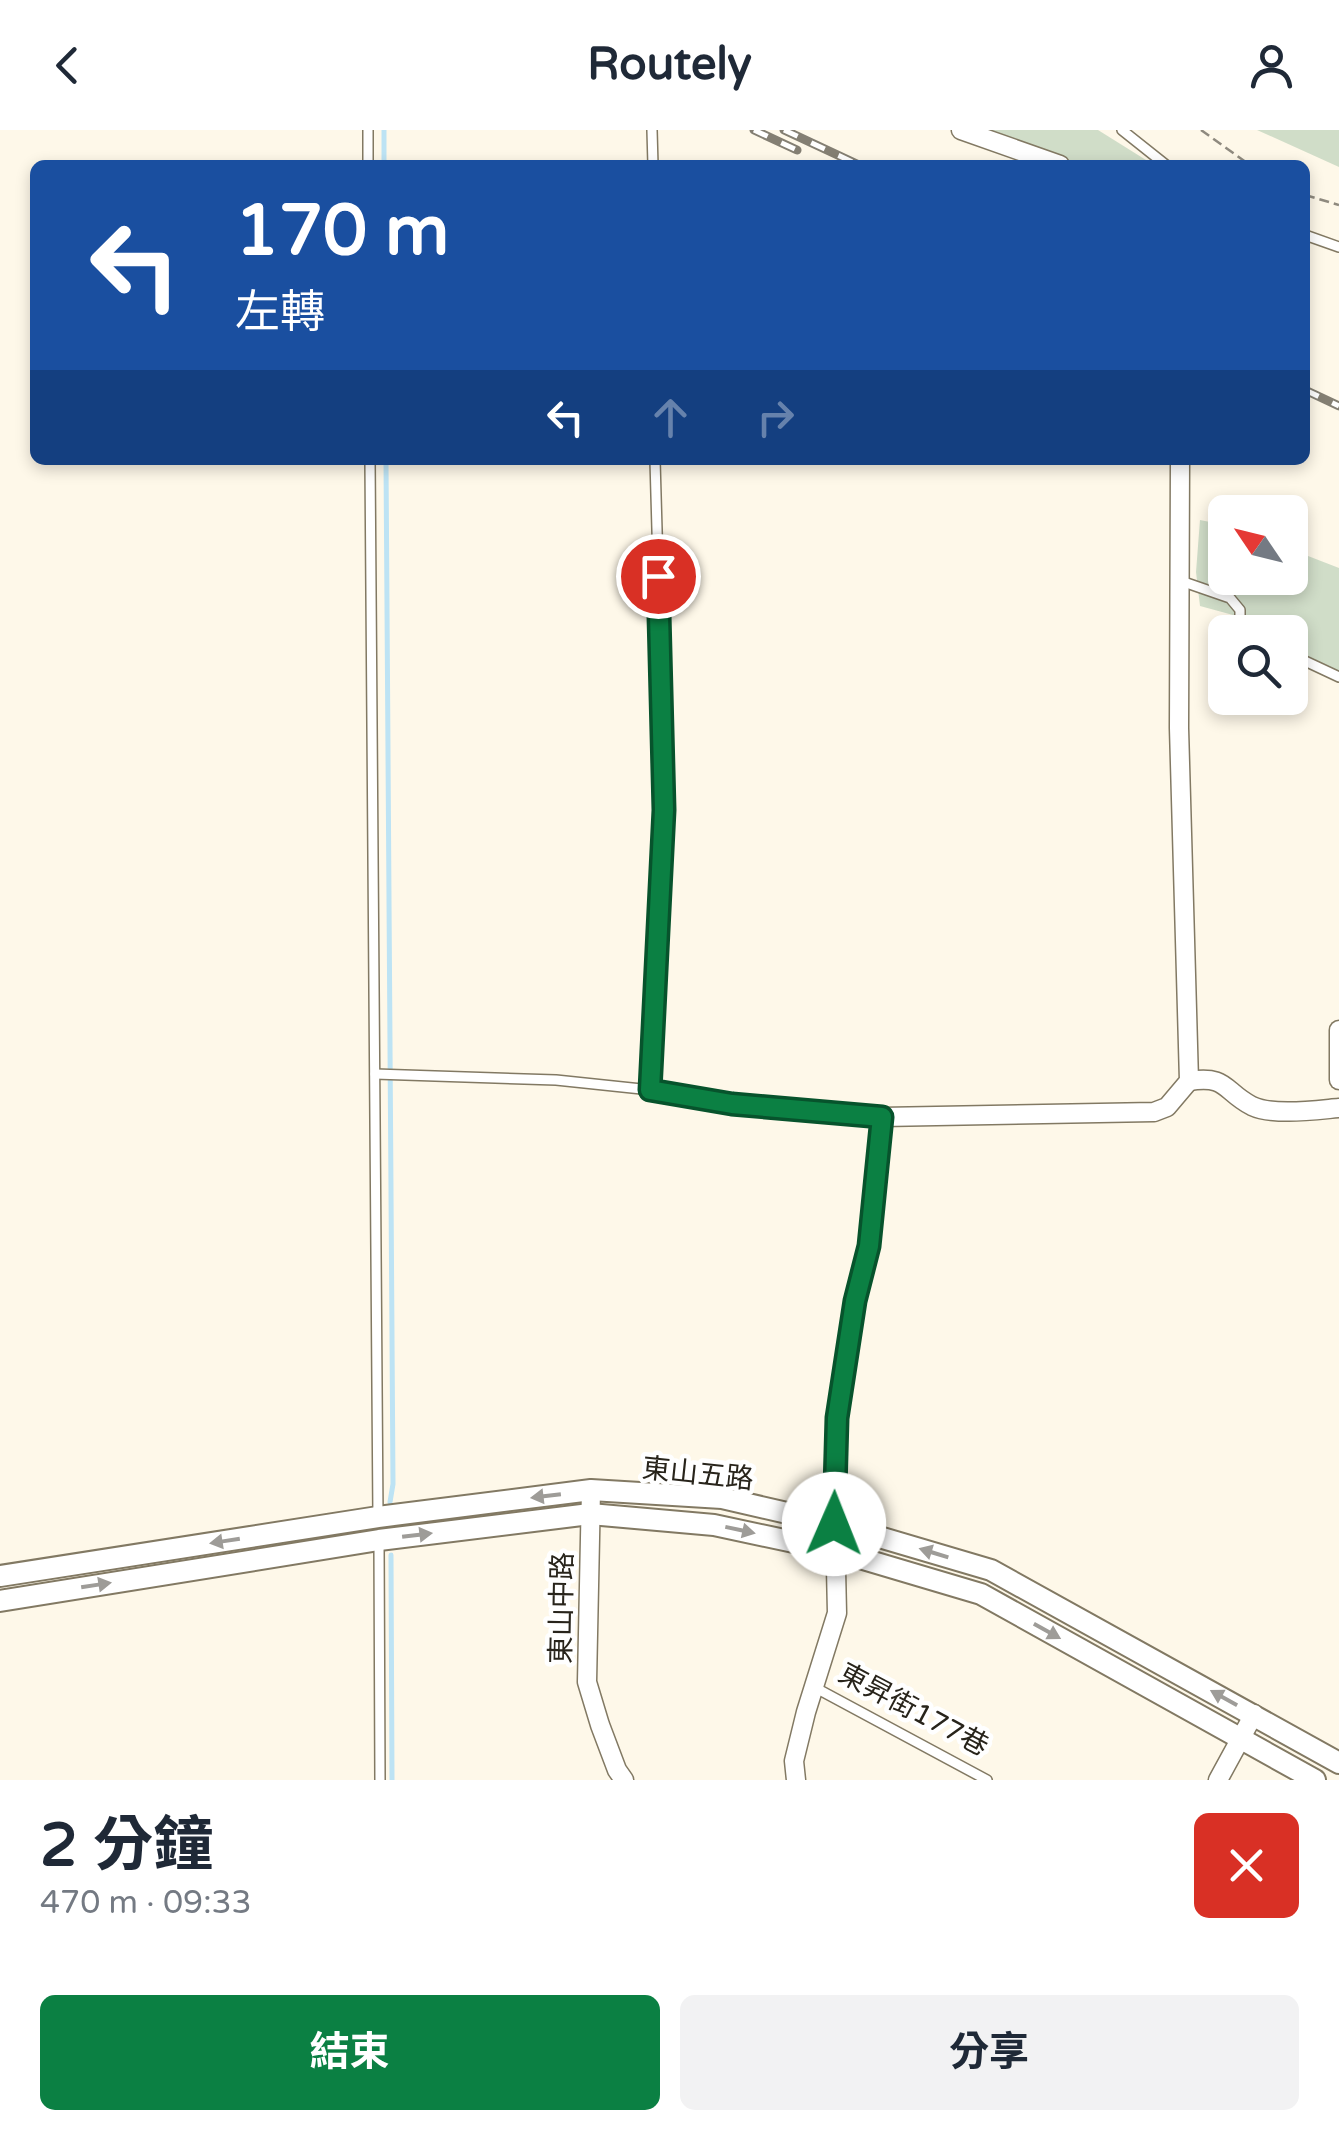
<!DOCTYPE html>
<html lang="zh-TW">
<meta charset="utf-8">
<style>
body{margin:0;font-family:"Varela Round","Noto Sans TC",sans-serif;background:#f2f2f3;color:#1f2937;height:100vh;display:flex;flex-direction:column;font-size:38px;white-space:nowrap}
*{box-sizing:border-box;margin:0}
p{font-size:32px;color:#747a83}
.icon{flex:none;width:55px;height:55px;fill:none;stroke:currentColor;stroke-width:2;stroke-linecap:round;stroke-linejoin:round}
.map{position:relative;height:1650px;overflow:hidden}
.panel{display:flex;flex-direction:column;background:#fff;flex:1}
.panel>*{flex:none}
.top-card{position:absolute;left:30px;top:30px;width:1280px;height:305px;border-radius:15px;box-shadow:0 5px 15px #0003;background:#1a4fa0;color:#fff;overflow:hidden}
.needle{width:65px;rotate:305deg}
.buttons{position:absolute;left:1208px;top:365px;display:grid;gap:20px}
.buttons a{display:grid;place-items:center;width:100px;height:100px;border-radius:15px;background:#fff;box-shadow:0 5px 15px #0003;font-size:50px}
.pin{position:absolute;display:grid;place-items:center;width:85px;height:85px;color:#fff;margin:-42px;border:5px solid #fff;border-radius:50%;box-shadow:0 2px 10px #0007}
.me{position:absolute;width:110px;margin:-55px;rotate:1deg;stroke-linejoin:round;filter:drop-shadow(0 0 8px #0008)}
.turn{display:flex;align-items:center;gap:35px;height:210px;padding:0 40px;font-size:45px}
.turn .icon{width:130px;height:130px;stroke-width:2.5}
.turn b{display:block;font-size:70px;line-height:85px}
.lanes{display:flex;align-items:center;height:95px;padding:0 40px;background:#0003;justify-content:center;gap:50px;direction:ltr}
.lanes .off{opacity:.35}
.round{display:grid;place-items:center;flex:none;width:105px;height:105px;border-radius:15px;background:#f2f2f3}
.overview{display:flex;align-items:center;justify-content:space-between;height:170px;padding:0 40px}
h1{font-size:60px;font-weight:700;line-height:75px}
.cta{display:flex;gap:20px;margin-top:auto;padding:20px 40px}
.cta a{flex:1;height:115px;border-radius:15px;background:#0b8043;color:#fff;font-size:40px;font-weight:700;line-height:115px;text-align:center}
.cta a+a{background:#f2f2f3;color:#1f2937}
header{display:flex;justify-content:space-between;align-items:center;height:130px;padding:0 40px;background:#fff;font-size:45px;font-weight:700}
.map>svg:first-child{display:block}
</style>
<header><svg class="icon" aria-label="back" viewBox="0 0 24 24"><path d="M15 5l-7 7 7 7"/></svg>Routely<svg class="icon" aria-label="person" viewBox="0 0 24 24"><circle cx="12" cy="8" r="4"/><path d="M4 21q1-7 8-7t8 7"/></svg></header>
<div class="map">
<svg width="1339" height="1650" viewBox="0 0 1339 1650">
<rect width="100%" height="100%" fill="#fef8e9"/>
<g fill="#d0ddc8">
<path d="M987 0H1098L1154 35H1083Z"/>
<path d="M1257 0H1339V37Z"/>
<path d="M1200 390 1225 395V448H1290V419L1339 438V545L1290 526V502H1250L1244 488 1200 476 1196 442Z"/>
</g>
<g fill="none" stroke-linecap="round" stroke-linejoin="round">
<g stroke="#bde3f4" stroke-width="5">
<path d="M384 0V35"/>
<path d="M386 330 393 1354 390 1372"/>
<path d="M391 1425 392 1650"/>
</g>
<g stroke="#827963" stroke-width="12">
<g id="service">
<path d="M368 0V35"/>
<path d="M652 0 653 35"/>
<path d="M1122 0 1166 35"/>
<path d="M1305 105 1339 117"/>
<path d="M370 330 378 1387"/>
<path d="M1178 450 1230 468 1240 480V500L1245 502"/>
<path d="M1290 524 1339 547"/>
<path d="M375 944 556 950 651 960 733 975 882 987"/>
<path d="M651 960 665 680 655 330"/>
<path d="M379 1413 380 1650"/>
<path d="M814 1557 987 1650"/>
</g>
</g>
<g stroke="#827963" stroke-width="21">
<g id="minor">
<path d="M961 0 1060 35"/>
<path d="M1339 900V950"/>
<path d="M1189 951C1228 945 1223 961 1252 976 1273 986 1316 980 1339 978"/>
<path d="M591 1360 587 1552 600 1595 617 1640 624 1650"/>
<path d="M796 1650 794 1631 806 1582 837 1483 835 1394 837 1289 855 1171 869 1116 882 987 1154 982 1167 977 1189 951 1179 598 1180 330"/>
<path d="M1218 1650 1254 1584"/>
</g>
</g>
<g stroke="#827963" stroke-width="24">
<g id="tertiary">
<path d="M0 1446 378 1387 591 1360 722 1368 835 1394 991 1440 1339 1633"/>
<path d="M0 1471 379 1410 590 1384 714 1395 836 1421 981 1464 1315 1650"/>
</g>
</g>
<g stroke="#8f8a7f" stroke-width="2.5" stroke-dasharray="10 5" stroke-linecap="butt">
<path d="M1201 0 1250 35"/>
<path d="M1305 65 1339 75"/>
</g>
<use href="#service" stroke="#fff" stroke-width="9"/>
<use href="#minor" stroke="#fff" stroke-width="18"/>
<use href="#tertiary" stroke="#fff" stroke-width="20"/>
<g stroke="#847f73" stroke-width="9">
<g id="rail">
<path d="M754 0 797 20"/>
<path d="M784 0 859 35"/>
<path d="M1305 260 1339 276"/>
</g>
</g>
<use href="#rail" stroke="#fff" stroke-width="5" stroke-dasharray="15" stroke-linecap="butt"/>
</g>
<defs><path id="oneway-solid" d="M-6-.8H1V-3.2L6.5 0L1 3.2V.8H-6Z" transform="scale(2.5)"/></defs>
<g fill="#9e9c98">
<use href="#oneway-solid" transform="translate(546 1366) rotate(173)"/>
<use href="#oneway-solid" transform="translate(740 1400) rotate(12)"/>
<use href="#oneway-solid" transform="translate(417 1405) rotate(-7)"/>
<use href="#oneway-solid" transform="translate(225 1411) rotate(171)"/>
<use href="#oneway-solid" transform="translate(934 1423) rotate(-163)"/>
<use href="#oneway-solid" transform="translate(96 1455) rotate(-9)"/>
<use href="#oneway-solid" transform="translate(1047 1501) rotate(29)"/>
<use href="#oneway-solid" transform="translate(1224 1568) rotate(-151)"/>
</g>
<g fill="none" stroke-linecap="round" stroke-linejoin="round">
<g stroke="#07532c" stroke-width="25">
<path id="route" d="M658 446 664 680 650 960 732 974 882 987 869 1116 855 1171 837 1288 834 1394"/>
</g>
<use href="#route" stroke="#0b8043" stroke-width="18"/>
</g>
<g text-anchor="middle" stroke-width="9" stroke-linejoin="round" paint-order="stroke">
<g font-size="28" fill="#28241b" stroke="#fff">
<text transform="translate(698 1343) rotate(6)" y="10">東山五路</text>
<text transform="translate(561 1478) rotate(-89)" y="10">東山中路</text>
<text transform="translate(914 1579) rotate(28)" y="10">東昇街177巷</text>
</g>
</g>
</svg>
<div class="buttons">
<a><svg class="needle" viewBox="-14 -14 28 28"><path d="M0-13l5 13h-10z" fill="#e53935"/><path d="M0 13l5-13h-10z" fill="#747a83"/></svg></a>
<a><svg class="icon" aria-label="search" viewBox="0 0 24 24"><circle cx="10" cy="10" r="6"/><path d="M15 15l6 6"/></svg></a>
</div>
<div class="pin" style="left:658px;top:446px;background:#d93025"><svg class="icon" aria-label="arrive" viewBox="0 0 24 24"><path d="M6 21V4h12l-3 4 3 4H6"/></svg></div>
<svg class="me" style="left:834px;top:1394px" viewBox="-20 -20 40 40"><circle r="19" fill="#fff"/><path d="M0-13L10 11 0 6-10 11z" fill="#0b8043"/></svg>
<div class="top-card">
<div class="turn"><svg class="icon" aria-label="left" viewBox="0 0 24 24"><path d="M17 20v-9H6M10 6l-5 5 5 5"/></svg><div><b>170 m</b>左轉</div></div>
<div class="lanes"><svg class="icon" aria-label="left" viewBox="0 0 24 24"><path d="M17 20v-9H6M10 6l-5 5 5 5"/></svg><svg class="icon off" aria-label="ahead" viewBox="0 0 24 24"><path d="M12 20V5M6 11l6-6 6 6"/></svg><svg class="icon off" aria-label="right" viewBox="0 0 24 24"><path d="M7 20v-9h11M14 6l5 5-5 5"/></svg></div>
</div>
</div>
<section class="panel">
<div class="overview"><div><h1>2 分鐘</h1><p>470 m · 09:33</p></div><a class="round" style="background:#d93025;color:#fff"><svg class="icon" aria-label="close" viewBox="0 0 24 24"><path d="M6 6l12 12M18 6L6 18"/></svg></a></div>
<div class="cta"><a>結束</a><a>分享</a></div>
</section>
